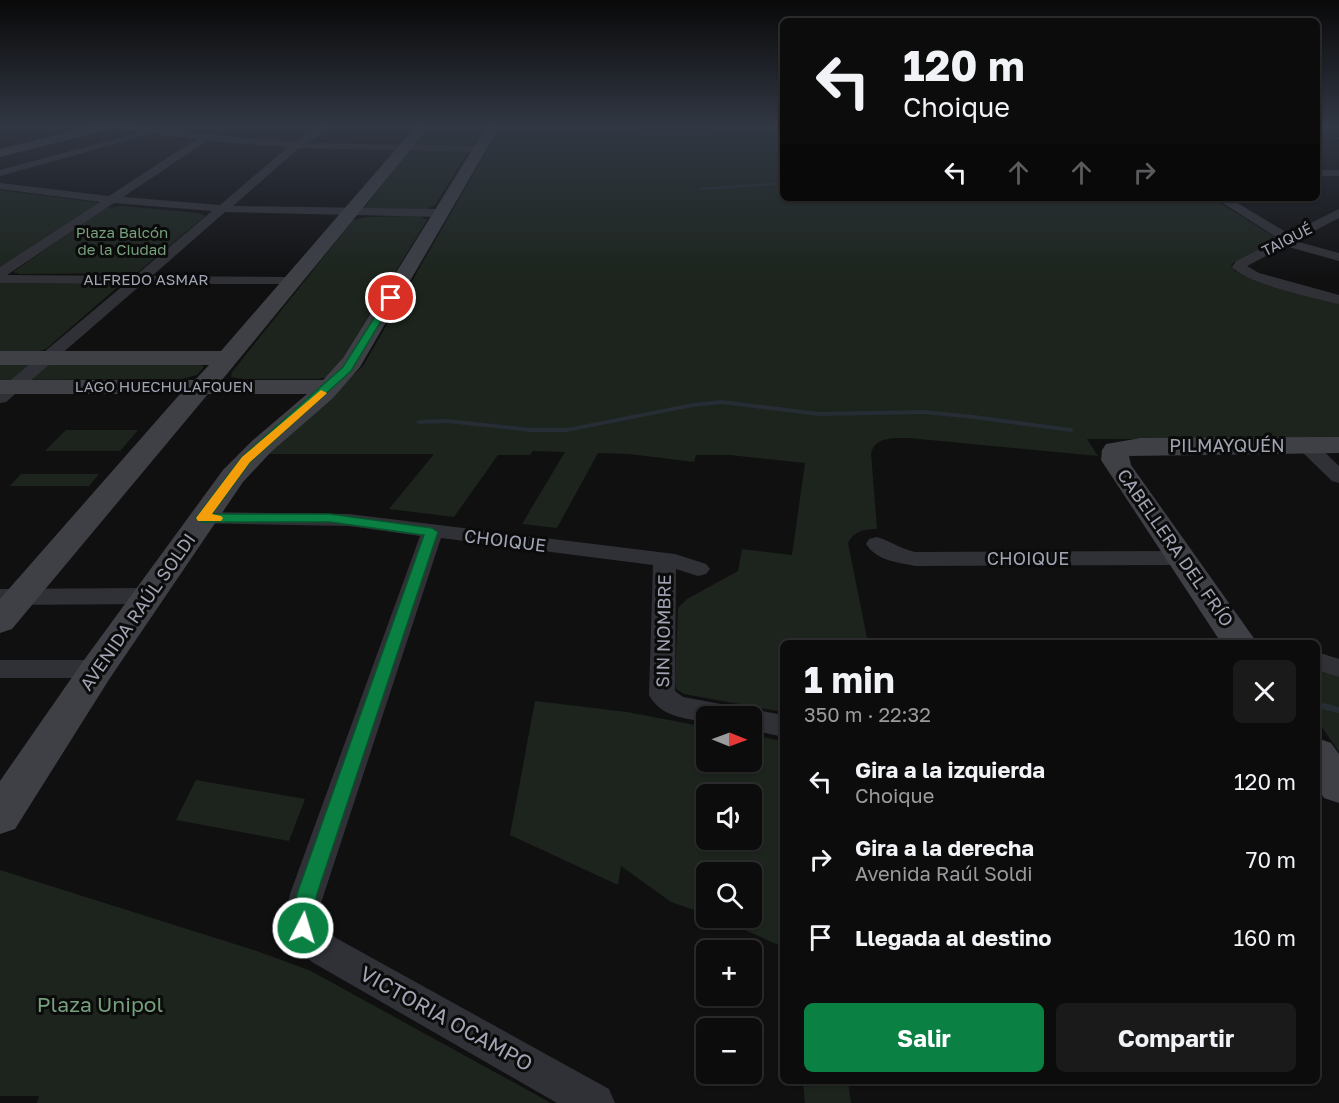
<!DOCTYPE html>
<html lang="es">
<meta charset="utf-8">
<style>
body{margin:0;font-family:"Golos Text",sans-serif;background:#1a1a1b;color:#f1f3f6;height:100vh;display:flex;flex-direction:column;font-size:22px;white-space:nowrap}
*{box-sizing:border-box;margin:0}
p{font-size:20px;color:#9a9b9d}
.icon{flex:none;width:33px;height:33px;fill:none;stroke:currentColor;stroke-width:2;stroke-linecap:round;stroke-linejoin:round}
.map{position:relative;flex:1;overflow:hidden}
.panel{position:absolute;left:780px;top:640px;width:540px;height:444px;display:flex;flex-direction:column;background:#0c0c0d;border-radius:9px;box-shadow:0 2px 4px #0004,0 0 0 2px #2c2c2e}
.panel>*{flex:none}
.top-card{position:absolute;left:780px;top:18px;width:540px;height:183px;border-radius:9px;box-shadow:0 2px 4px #0004,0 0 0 2px #2c2c2e;background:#0c0c0d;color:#f1f3f6;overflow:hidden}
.needle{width:39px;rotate:91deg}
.controls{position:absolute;left:696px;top:706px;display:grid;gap:12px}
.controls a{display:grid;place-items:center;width:66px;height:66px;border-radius:9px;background:#0c0c0d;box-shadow:0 2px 4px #0004,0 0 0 2px #2c2c2e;font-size:30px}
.pin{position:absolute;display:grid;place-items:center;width:51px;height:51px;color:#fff;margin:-26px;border:3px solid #fff;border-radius:50%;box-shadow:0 2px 6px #0007}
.me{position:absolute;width:66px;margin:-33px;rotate:5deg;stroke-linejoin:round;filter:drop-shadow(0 0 4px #0008)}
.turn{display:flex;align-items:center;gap:21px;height:126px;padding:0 24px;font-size:27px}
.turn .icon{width:78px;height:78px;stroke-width:2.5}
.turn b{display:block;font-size:42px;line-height:51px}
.lanes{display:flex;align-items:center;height:57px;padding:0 24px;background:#0003;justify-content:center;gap:30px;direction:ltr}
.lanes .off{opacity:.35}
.round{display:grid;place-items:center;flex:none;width:63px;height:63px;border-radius:9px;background:#1a1a1b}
.overview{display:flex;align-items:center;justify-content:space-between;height:102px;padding:0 24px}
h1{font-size:36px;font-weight:700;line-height:45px}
.primary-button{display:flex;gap:12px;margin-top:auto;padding:12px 24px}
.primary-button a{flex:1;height:69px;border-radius:9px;background:#0b8043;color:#fff;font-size:24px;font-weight:700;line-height:69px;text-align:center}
.primary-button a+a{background:#1a1a1b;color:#f1f3f6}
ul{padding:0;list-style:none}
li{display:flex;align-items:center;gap:18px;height:78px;padding:0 24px}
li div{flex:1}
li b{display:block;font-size:22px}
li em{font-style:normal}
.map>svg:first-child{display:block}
</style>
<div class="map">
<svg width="1339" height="1103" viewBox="0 0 1339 1103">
<rect width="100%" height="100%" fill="#101011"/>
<g fill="#1c241d" fill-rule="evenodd">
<path d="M430 126H485L470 146H414Z"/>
<path d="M501 126H783V198H1212L1275 237 1274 241 1233 263 1231 265 1235 271 1248 277 1339 304V440L1087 439 1098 456 909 438C894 438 876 436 871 453L877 529C864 529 854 531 848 543L868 643 783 644V712L684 694 676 689 675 681 678 608 687 599 738 571 742 549 792 555 805 463 730 455H696L694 462 629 454 598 453 557 528 522 524 565 452 533 451 530 455H498L454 517 389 509 434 454H265L363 366Z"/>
<path d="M419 151 468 152 435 205 427 209 364 208 408 153Z"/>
<path d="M0 190 94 202 100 204 0 267Z"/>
<path d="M122 206 199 213 205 216 137 273 20 274 13 272 106 208Z"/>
<path d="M420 216 427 220 336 370 326 377 318 379H243L231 377 232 372 353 220 366 217Z"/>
<path d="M0 283 118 284 120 285 46 349 37 352 0 353Z"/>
<path d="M0 363 200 364 204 367 197 375 182 379 0 380Z"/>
<path d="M66 430H138L120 451H45Z"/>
<path d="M21 474H99L89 486H10Z"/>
<path d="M1317 668 1339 675V752L1317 720Z"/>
<path d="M535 701 627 712 706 727V762H752V735L783 741V947L718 918H752V873H706V914L671 902 621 866 618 885 510 835ZM706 795H752V840H706Z"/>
<path d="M196 780 305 799 289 841 176 820Z"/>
<path d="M0 870 257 951 311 971 551 1103H37L39 1096H0Z"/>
<path d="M803 1082H848L851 1103H805Z"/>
</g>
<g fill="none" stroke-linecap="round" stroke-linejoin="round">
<g fill="#262d35" fill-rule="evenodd">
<path d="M783 126V128L716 134 643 136 641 135 716 132Z"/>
<rect x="1335" y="137" width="4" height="2"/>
<path d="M783 182V184L701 190 699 189 701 188Z"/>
<path d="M722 400 819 412 924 410 974 415 1071 428 1074 430 1071 432 974 419 924 414 819 416 722 404 693 407 567 432H530L447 423 419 424 416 422 419 420 447 419 530 428H567L693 403Z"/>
<path d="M1317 702H1319L1339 707V713L1317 708Z"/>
</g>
<g fill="#303136" fill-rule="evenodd">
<path d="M112 126H134L203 134 209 132 213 135 295 142 321 126H331L308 143 479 146 484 149 479 152 299 148 233 206 441 209 447 213 441 217 225 212 152 276 293 277 300 281 298 284H142L6 402 0 403V389L125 284 0 283V267L100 202 0 189V183L109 196 196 139 151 134 0 176V170L141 132 116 129ZM207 141 288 147 220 205 123 197ZM114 203 212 211 135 276 7 275Z"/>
<rect x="1317" y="170" width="22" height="6"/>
<path d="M1215 198H1229L1289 234 1339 209V218L1295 241 1339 253V261L1285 246 1247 266 1259 273 1339 295V304C1315 298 1247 284 1232 267L1236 261 1279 239Z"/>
<path d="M1306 439 1313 441 1339 466V483L1332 481 1299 449 1296 445 1299 441Z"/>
<path d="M202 512 349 514 675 554 706 564 710 569 706 574 698 576 676 569 675 691 683 697 737 707 747 711 752 709 783 715V737L752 730V717H706V722C684 718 661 717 649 695L653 565 441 538 321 903V924L336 938 609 1089 615 1103H557L312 962C289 944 283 921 290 894L420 536 349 526 194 523 191 518 194 513Z"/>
<path d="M877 537C891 541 898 548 915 552L1182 551 1190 553 1193 558 1190 563 1182 565 915 566C897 562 877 561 866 544L869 539Z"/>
<path d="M149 588 157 590 161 596 157 602 149 604 0 605V589Z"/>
<path d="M1317 652 1339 659V677L1317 670Z"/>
<path d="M0 660H97L106 662 110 669 106 676 97 678H0Z"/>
</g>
<g fill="#3e4046" fill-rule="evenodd">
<path d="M92 126H114L112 129 0 157V149Z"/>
<path d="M416 126H430L222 380H323L343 358 487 126H500L360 367 333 398 271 452 243 482 110 678 15 829 0 834V781L84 660 223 470 252 441 307 394H208L12 629 0 633V599L180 394H0V380H195L209 365H0V351H221Z"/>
<path d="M1339 437V453L1129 456 1131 465 1258 644H1222L1101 460 1102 450 1106 444 1141 438Z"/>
<path d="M1317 738 1331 743 1339 754V803L1324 798 1317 787Z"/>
</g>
</g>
<linearGradient id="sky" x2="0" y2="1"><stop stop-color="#090909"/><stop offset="0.45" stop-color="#313743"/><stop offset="1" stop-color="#313743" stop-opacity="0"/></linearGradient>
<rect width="1339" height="280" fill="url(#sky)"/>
<path fill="#0b8043" stroke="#07532c" stroke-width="1.5" d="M388 296 395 298 351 371 250 462 212 514H330L432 528 438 532 317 894C315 906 315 926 311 935L303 938 296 935C290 921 294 909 297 894L424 535 330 522H202L196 518 242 457 343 367Z"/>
<path fill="#f59e0b" d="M321 390 327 393 325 395 250 462 212 514 221 516 223 518 221 521H198L196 518 242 457Z"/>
<g text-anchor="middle" stroke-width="6" stroke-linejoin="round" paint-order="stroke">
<g font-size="15" fill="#769f7b" stroke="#0b0b0c">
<text x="122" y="238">Plaza Balcón<tspan x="122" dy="17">de la Ciudad</tspan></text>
</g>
<g font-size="15" fill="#a0a4b3" stroke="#0b0b0c">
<text transform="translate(1287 240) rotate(-27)" y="5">TAIQUÉ</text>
<text x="146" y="285">ALFREDO ASMAR</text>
<text x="164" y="392">LAGO HUECHULAFQUEN</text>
</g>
<g font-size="18" fill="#a0a4b3" stroke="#0b0b0c">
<text x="1227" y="452">PILMAYQUÉN</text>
<text transform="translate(505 541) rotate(7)" y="6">CHOIQUE</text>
<text transform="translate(1175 548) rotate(55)" y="6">CABELLERA DEL FRÍO</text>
<text x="1028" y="565">CHOIQUE</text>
<text transform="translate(138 612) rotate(-55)" y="6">AVENIDA RAÚL SOLDI</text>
<text transform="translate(664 631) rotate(-89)" y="6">SIN NOMBRE</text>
</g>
<g font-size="21" fill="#769f7b" stroke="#0b0b0c">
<text x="100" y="1012">Plaza Unipol</text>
</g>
<g font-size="21" fill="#a0a4b3" stroke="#0b0b0c">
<text transform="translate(446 1019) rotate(29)" y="7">VICTORIA OCAMPO</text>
</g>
</g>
</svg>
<div class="controls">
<a><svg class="needle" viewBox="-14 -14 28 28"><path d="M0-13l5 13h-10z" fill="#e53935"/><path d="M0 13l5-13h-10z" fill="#9a9b9d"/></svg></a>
<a><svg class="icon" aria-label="sound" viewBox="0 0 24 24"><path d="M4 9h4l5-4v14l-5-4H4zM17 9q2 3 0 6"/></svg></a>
<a><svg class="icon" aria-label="search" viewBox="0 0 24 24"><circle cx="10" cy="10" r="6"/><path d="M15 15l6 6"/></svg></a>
<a>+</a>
<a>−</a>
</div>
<div class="pin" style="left:391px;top:298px;background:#d93025"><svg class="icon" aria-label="arrive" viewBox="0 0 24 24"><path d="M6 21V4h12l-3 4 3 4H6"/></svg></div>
<svg class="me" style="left:303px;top:928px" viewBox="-20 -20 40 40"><circle r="17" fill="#0b8043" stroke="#fff" stroke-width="3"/><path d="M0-11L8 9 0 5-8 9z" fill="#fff"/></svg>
<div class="top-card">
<div class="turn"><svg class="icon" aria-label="left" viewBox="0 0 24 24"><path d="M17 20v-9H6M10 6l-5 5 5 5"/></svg><div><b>120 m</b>Choique</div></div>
<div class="lanes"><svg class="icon" aria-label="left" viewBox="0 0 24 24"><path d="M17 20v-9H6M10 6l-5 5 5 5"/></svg><svg class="icon off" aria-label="ahead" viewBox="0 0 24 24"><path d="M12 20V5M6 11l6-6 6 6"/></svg><svg class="icon off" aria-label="ahead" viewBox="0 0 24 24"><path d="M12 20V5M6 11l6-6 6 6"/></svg><svg class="icon off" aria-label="right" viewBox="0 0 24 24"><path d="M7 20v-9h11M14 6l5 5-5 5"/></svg></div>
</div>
<section class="panel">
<div class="overview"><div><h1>1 min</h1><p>350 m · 22:32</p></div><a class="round"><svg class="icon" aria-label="close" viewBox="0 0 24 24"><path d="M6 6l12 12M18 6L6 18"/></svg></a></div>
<ul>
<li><svg class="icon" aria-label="left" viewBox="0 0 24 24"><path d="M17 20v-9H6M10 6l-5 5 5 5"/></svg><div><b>Gira a la izquierda</b><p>Choique</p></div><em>120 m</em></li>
<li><svg class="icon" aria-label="right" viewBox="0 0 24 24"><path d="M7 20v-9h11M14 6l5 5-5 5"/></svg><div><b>Gira a la derecha</b><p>Avenida Raúl Soldi</p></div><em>70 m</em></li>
<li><svg class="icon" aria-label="arrive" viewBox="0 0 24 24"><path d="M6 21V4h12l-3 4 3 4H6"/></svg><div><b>Llegada al destino</b></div><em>160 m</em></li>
</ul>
<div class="primary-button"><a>Salir</a><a>Compartir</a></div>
</section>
</div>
